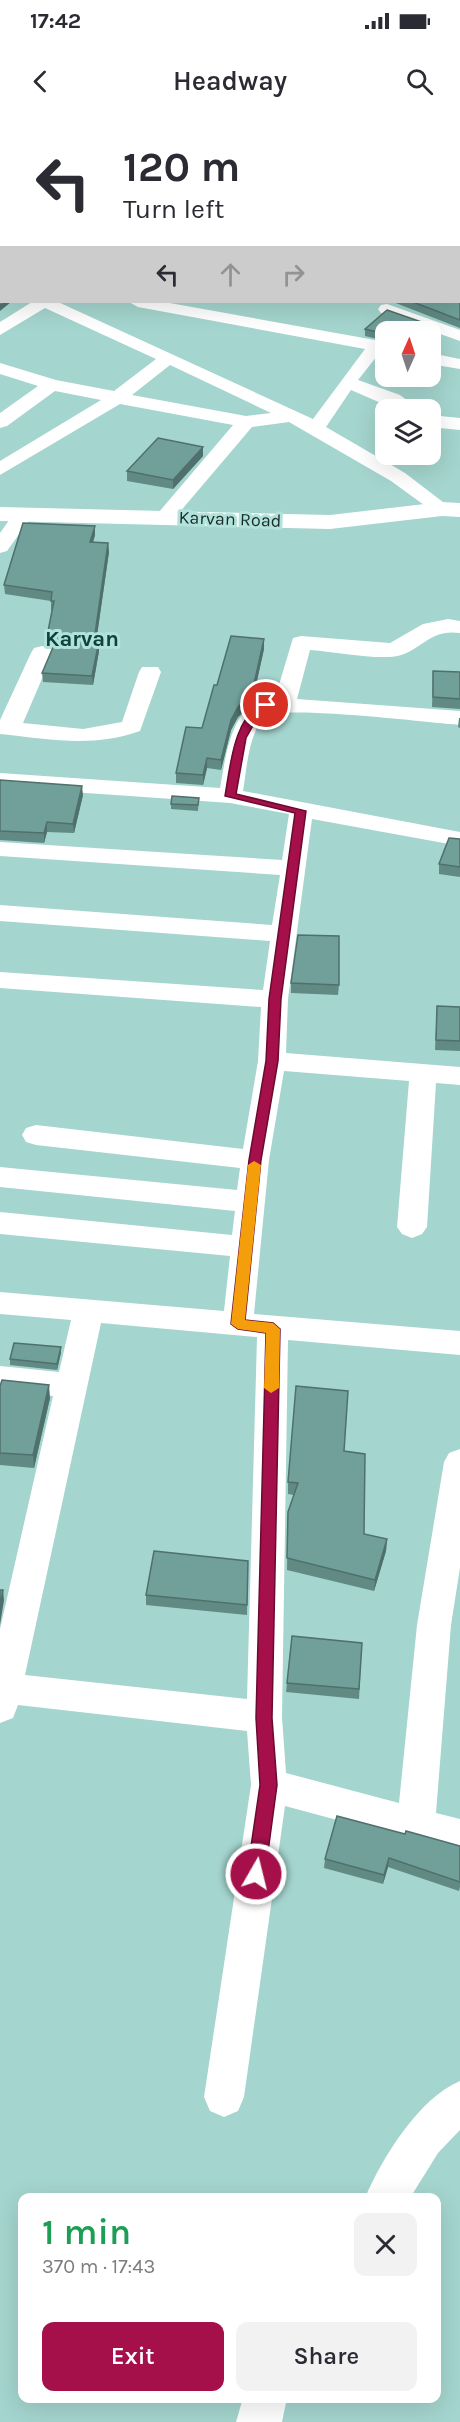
<!DOCTYPE html>
<meta charset="utf-8">
<style>
body{margin:0;font-family:Karla,sans-serif;background:#f2f2f3;color:#2b2b33;height:100vh;display:flex;flex-direction:column;font-size:22px;white-space:nowrap}
*{box-sizing:border-box;margin:0}
p{font-size:20px;color:#7c7c81}
.icon{flex:none;width:33px;height:33px;fill:none;stroke:currentColor;stroke-width:2;stroke-linecap:round;stroke-linejoin:round}
.map{position:relative;flex:1;overflow:hidden}
.sheet{position:absolute;left:18px;top:2073px;width:423px;height:210px;display:flex;flex-direction:column;background:#fff;border-radius:12px;box-shadow:0 6px 24px #0002}
.sheet>*{flex:none}
.hud{position:absolute;left:0px;top:0px;width:460px;height:183px;box-shadow:0 6px 24px #0002;background:#fff;color:#2b2b33;overflow:hidden}
.needle{width:39px;rotate:3deg}
.controls{position:absolute;left:375px;top:201px;display:grid;gap:12px}
.controls a{display:grid;place-items:center;width:66px;height:66px;border-radius:12px;background:#fff;box-shadow:0 6px 24px #0002;font-size:30px}
.pin{position:absolute;display:grid;place-items:center;width:51px;height:51px;color:#fff;margin:-26px;border:3px solid #fff;border-radius:50%;box-shadow:0 2px 6px #0007}
.me{position:absolute;width:66px;margin:-33px;rotate:8deg;stroke-linejoin:round;filter:drop-shadow(0 0 4px #0008)}
.turn{display:flex;align-items:center;gap:21px;height:126px;padding:0 24px;font-size:27px}
.turn .icon{width:78px;height:78px;stroke-width:2.5}
.turn b{display:block;font-size:42px;line-height:51px}
.lanes{display:flex;align-items:center;height:57px;padding:0 24px;background:#0003;justify-content:center;gap:30px;direction:ltr}
.lanes .off{opacity:.35}
.round{display:grid;place-items:center;flex:none;width:63px;height:63px;border-radius:12px;background:#f2f2f3}
.headline{display:flex;align-items:center;justify-content:space-between;height:102px;padding:0 24px}
h1{font-size:36px;font-weight:600;line-height:45px;color:#1e9e55}
.primary-button{display:flex;gap:12px;margin-top:auto;padding:12px 24px}
.primary-button a{flex:1;height:69px;border-radius:12px;background:#a5104b;color:#fff;font-size:24px;font-weight:600;line-height:69px;text-align:center}
.primary-button a+a{background:#f2f2f3;color:#2b2b33}
.status{display:flex;justify-content:space-between;align-items:center;height:42px;padding:0 30px;background:#fff;direction:ltr}
.status svg{height:16px;fill:currentColor}
header{display:flex;justify-content:space-between;align-items:center;height:78px;padding:0 24px;background:#fff;font-size:27px;font-weight:600}
.map>svg:first-child{display:block}
</style>
<div class="status"><b>17:42</b><svg viewBox="0 0 49 12"><path d="M0 12V9h3v3zM5 12V6h3v6zM10 12V3h3v9zM15 12V0h3v12zM26 1h20v11H26zM47 4h2v5h-2z"/></svg></div>
<header><svg class="icon" aria-label="back" viewBox="0 0 24 24"><path d="M15 5l-7 7 7 7"/></svg>Headway<svg class="icon" aria-label="search" viewBox="0 0 24 24"><circle cx="10" cy="10" r="6"/><path d="M15 15l6 6"/></svg></header>
<div class="map">
<svg width="460" height="2302" viewBox="0 0 460 2302">
<rect width="100%" height="100%" fill="#a4d5ce"/>
<g fill="none" stroke-linecap="round" stroke-linejoin="round">
<g fill="#fff" fill-rule="evenodd">
<rect x="0" y="45" width="2" height="10"/>
<path d="M2 103V114H0V104Z"/>
<rect x="0" y="159" width="2" height="10"/>
<path d="M32 182H58L313 299 365 229 138 187 129 182H164L386 222V232L381 231 358 260 400 275 420 290H397L351 270 326 307 405 353 452 389 449 393H435L391 361 289 302 252 307 173 400H159L156 396 159 392 233 305 120 284 0 355V341L101 280 55 271 7 306 0 308V293L38 266 0 254V243L56 260 114 271 156 239 45 188 0 215V202ZM170 245 271 293 246 296 132 275Z"/>
<path d="M387 184 460 210V221L381 193 378 189 381 185Z"/>
<path d="M430 233 460 239V249L430 244Z"/>
<path d="M430 295 460 298V310L430 307Z"/>
<path d="M22 390 29 392 32 396 7 431 0 433V413L15 392Z"/>
<path d="M448 499 460 501V513C427 508 420 535 390 537 364 538 336 532 310 530L297 579 460 591V605C434 603 276 584 264 597 248 616 247 648 243 671L460 712V726L312 699 288 879 286 933 460 947V965L436 963 427 1107 422 1114 412 1118 402 1114 397 1107 409 961 284 951 269 1040 254 1194 460 1211V1235L288 1220 282 1597 286 1653 399 1683 417 1505 444 1342 449 1333 460 1329V1448L451 1505 436 1693 460 1699V1733L285 1686 244 1977 238 1991 224 1997 210 1991 204 1977 251 1665 247 1611 18 1585 13 1598 0 1603V1509L53 1276 0 1270V1246L59 1252 71 1200 0 1194V1172L224 1191 230 1136 0 1114V1092L232 1115 235 1091 0 1067V1047L237 1070 240 1048 36 1025 26 1022 22 1015 26 1008 36 1005 243 1029 258 941 261 887 0 868V852L263 870 270 821 0 801V785L272 805 280 755 0 736V722L282 740 289 694 230 683 0 667V653L220 668C226 636 231 578 275 578L293 518 301 516 390 523 423 504ZM101 1203 257 1217 247 1579 25 1555Z"/>
<path d="M42 526 50 528 53 533 23 603 83 609 122 602 139 552 142 547H158L161 552 140 611C92 628 49 619 0 614V600L31 533 34 528Z"/>
<path d="M460 1961V2010L438 2033 410 2078H365C382 2038 419 1978 460 1961Z"/>
<path d="M243 2278H287L282 2302H236Z"/>
</g>
<g fill="#fff" fill-rule="evenodd">
<path d="M104 0H126L127 2H105Z"/>
<path d="M344 0H361L343 2Z"/>
<rect x="459" y="66" width="1" height="10"/>
<path d="M442 382 460 383V397L442 396 330 409 0 401V387L330 395Z"/>
</g>
</g>
<g fill="#618a84">
<path d="M460 178V208L393 182H459Z"/>
<path d="M436 207V215L430 219V212H386V221L365 216V209Z"/>
<path d="M203 336 173 369 127 361V351Z"/>
<path d="M95 415 93 423H108L109 432 96 521 99 531 93 565 43 562 42 553 53 529 52 527 48 525 47 516 52 490H51V481L5 474 4 465Z"/>
<path d="M264 529 252 583 238 597 231 610 221 650 207 648 203 665 176 663V653L202 608 217 565Z"/>
<path d="M433 551 460 552V589L432 587Z"/>
<path d="M459 598H460V608L458 607Z"/>
<path d="M0 660 83 675 74 713 47 712 44 723 0 720Z"/>
<path d="M199 678 198 691 171 689V684Z"/>
<path d="M460 719V757L439 754V744Z"/>
<path d="M291 863 339 865 338 875 291 873Z"/>
<path d="M437 886 460 887V931L435 930Z"/>
<path d="M61 1232 57 1250 10 1245V1239Z"/>
<path d="M0 1266 50 1278 34 1348 0 1345Z"/>
<path d="M344 1331 364 1414 387 1419 386 1431 374 1471 287 1450 288 1392 294 1375 288 1374V1362Z"/>
<path d="M248 1441 247 1495 146 1485V1475Z"/>
<path d="M362 1523 359 1579 286 1572 287 1563Z"/>
<path d="M405 1714 460 1726V1767L459 1771 388 1747 383 1764 324 1748 325 1739Z"/>
</g>
<g fill="#4f706c">
<path d="M5 182H11L0 191V186Z"/>
<path d="M436 207V215L430 219V212Z"/>
<path d="M203 327V336L173 369V360Z"/>
<path d="M95 406V415L90 431V422Z"/>
<path d="M108 423 109 432 95 530 94 521Z"/>
<path d="M264 519V529L252 583 238 597 231 610 221 650V640L231 600Z"/>
<path d="M99 521V531L93 565 92 556Z"/>
<path d="M207 638V648L203 665V655Z"/>
<path d="M82 666 83 675 74 713 73 704Z"/>
<path d="M47 702V712L44 723V713Z"/>
<path d="M61 1227V1232L57 1250V1244Z"/>
<path d="M49 1265 50 1278 34 1348 33 1335Z"/>
<path d="M387 1419 386 1431 374 1471 375 1460Z"/>
<path d="M3 1470 4 1480 0 1505V1487Z"/>
<path d="M389 1738 388 1747 383 1764 384 1755Z"/>
</g>
<g fill="#71a09a" stroke="#4f706c" stroke-width="1.5">
<path d="M354 0H458L459 2H352Z"/>
<path d="M459 2 460 3V25H459Z"/>
<rect x="459" y="106" width="1" height="27"/>
<path d="M459 133 460 134V165H459Z"/>
<path d="M0 173H2V182H5L0 186Z"/>
<path d="M459 178H460V200L413 182H459Z"/>
<path d="M387 190 436 207 430 212H386V214L365 209Z"/>
<path d="M158 318 203 327 173 360 127 351Z"/>
<path d="M23 403 95 406 90 422 108 423 94 521H99L92 556 42 553 54 525 51 518 47 516 54 481H51L52 472 4 465Z"/>
<path d="M231 516 264 519 252 573 238 587 231 600 221 640 207 638 203 655 176 653 186 607 202 608 214 565H217Z"/>
<path d="M433 551 460 552V579L433 577Z"/>
<path d="M0 660 82 666 73 704 47 702 44 713 0 711Z"/>
<path d="M172 676 199 678 198 685 171 684Z"/>
<path d="M449 718 460 719V747L439 744Z"/>
<path d="M298 815 339 816V865L291 863Z"/>
<path d="M437 886 460 887V921L436 920Z"/>
<path d="M14 1223 61 1227 57 1244 10 1239Z"/>
<path d="M2 1260 49 1265 33 1335 0 1333V1266Z"/>
<path d="M296 1266 348 1271 344 1331 365 1334 364 1414 387 1419 375 1460 287 1438 288 1392 298 1363 288 1362Z"/>
<path d="M154 1431 248 1441 247 1485 146 1475Z"/>
<path d="M0 1470H3L0 1487Z"/>
<path d="M292 1516 362 1523 359 1569 287 1563Z"/>
<path d="M337 1696 405 1714 406 1711 460 1726V1762L389 1738 384 1755 325 1739Z"/>
</g>
<path fill="#a5104b" stroke="#6b0a31" stroke-width="1.5" d="M266 582 271 585 259 595 246 618 236 674 306 691 281 879 278 941 261 1040 245 1200 273 1203 280 1209 272 1598 277 1665 265 1754 262 1760 256 1762 250 1760 247 1754 260 1665 256 1598 266 1213 238 1209 231 1204 249 1040 266 941 269 879 295 693 225 676C230 648 234 593 266 582Z"/>
<path fill="#f59e0b" d="M254 1041 261 1045 245 1200 273 1203 280 1209 279 1268 271 1273 264 1268 266 1213 238 1209 231 1204 248 1045Z"/>
<g text-anchor="middle" stroke-width="6" stroke-linejoin="round" paint-order="stroke">
<g font-size="18" fill="#1a2d2b" stroke="#b1e2db">
<text transform="translate(230 399) rotate(2)" y="6">Karvan Road</text>
</g>
<g font-size="22" font-weight="bold" fill="#10413c" stroke="#b1e2db">
<text x="82" y="526">Karvan</text>
</g>
</g>
</svg>
<div class="controls">
<a><svg class="needle" viewBox="-14 -14 28 28"><path d="M0-13l5 13h-10z" fill="#e53935"/><path d="M0 13l5-13h-10z" fill="#7c7c81"/></svg></a>
<a><svg class="icon" aria-label="layers" viewBox="0 0 24 24"><path d="M12 4l9 5-9 5-9-5zM3 14l9 5 9-5"/></svg></a>
</div>
<div class="pin" style="left:266px;top:585px;background:#d93025"><svg class="icon" aria-label="arrive" viewBox="0 0 24 24"><path d="M6 21V4h12l-3 4 3 4H6"/></svg></div>
<svg class="me" style="left:256px;top:1754px" viewBox="-20 -20 40 40"><circle r="17" fill="#a5104b" stroke="#fff" stroke-width="3"/><path d="M0-11L8 9 0 5-8 9z" fill="#fff"/></svg>
<div class="hud">
<div class="turn"><svg class="icon" aria-label="left" viewBox="0 0 24 24"><path d="M17 20v-9H6M10 6l-5 5 5 5"/></svg><div><b>120 m</b>Turn left</div></div>
<div class="lanes"><svg class="icon" aria-label="left" viewBox="0 0 24 24"><path d="M17 20v-9H6M10 6l-5 5 5 5"/></svg><svg class="icon off" aria-label="ahead" viewBox="0 0 24 24"><path d="M12 20V5M6 11l6-6 6 6"/></svg><svg class="icon off" aria-label="right" viewBox="0 0 24 24"><path d="M7 20v-9h11M14 6l5 5-5 5"/></svg></div>
</div>
<section class="sheet">
<div class="headline"><div><h1>1 min</h1><p>370 m · 17:43</p></div><a class="round"><svg class="icon" aria-label="close" viewBox="0 0 24 24"><path d="M6 6l12 12M18 6L6 18"/></svg></a></div>
<div class="primary-button"><a>Exit</a><a>Share</a></div>
</section>
</div>
